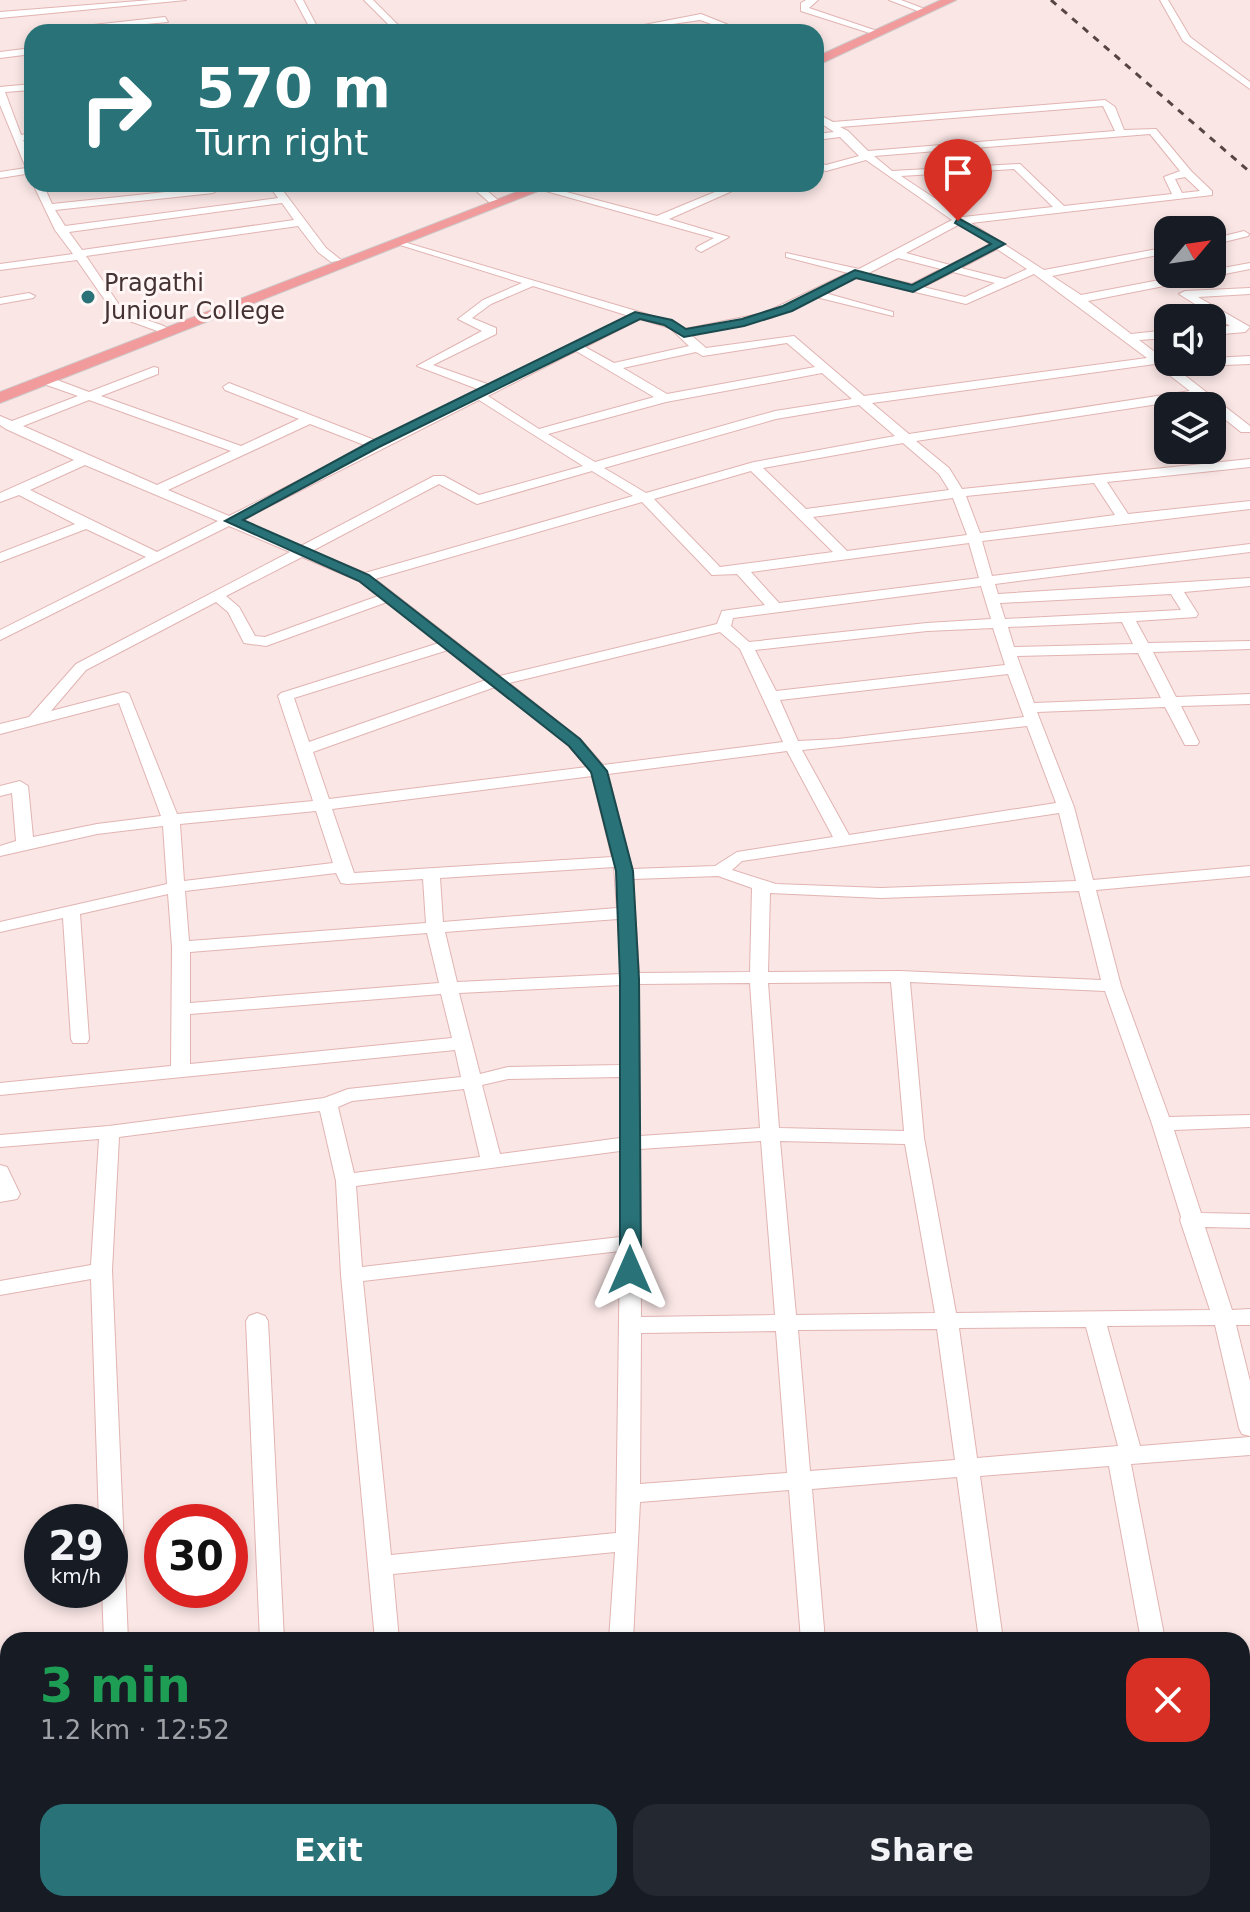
<!DOCTYPE html>
<meta charset="utf-8">
<style>
body{margin:0;font-family:"DejaVu Sans",sans-serif;background:#242831;color:#f1f3f6;height:100vh;display:flex;flex-direction:column;font-size:30px;white-space:nowrap}
*{box-sizing:border-box;margin:0}
p{font-size:26px;color:#9ea1a6}
.icon{flex:none;width:44px;height:44px;fill:none;stroke:currentColor;stroke-width:2;stroke-linecap:round;stroke-linejoin:round}
.map{position:relative;flex:1;overflow:hidden}
.details{position:absolute;left:0px;top:1632px;width:1250px;height:280px;display:flex;flex-direction:column;background:#171b24;border-radius:24px 24px 0 0;box-shadow:0 4px 12px #0003}
.details>*{flex:none}
.top-card{position:absolute;left:24px;top:24px;width:800px;height:168px;border-radius:24px;box-shadow:0 4px 12px #0003;background:#287278;color:#fff;overflow:hidden}
.needle{width:52px;rotate:61deg}
.tools{position:absolute;left:1154px;top:216px;display:grid;gap:16px}
.tools a{display:grid;place-items:center;width:72px;height:72px;border-radius:16px;background:#171b24;box-shadow:0 4px 12px #0003;font-size:40px}
.speed{position:absolute;left:24px;top:1504px;display:flex;gap:16px;font-size:40px;font-weight:700;text-align:center}
.speed>*{display:grid;place-content:center;width:104px;height:104px;border-radius:50%;background:#171b24;box-shadow:0 4px 12px #0003;line-height:1}
.speed small{font-size:20px;font-weight:400}
.speed .limit{border:12px solid #d22;background:#fff;color:#111}
.pin{position:absolute;display:grid;place-items:center;width:68px;height:68px;color:#fff;margin:-82px -34px;border-radius:50% 50% 50% 0;rotate:-45deg;box-shadow:0 0 8px #0007}
.pin .icon{rotate:45deg}
.me{position:absolute;width:88px;margin:-44px;rotate:0deg;stroke-linejoin:round;filter:drop-shadow(0 0 6px #0008)}
.turn{display:flex;align-items:center;gap:28px;height:168px;padding:0 40px;font-size:36px}
.turn .icon{width:104px;height:104px;stroke-width:2.5}
.turn b{display:block;font-size:56px;line-height:68px}
.round{display:grid;place-items:center;flex:none;width:84px;height:84px;border-radius:24px;background:#242831}
.headline{display:flex;align-items:center;justify-content:space-between;height:136px;padding:0 40px}
h1{font-size:48px;font-weight:700;line-height:60px;color:#1e9e55}
.primary-button{display:flex;gap:16px;margin-top:auto;padding:16px 40px}
.primary-button a{flex:1;height:92px;border-radius:24px;background:#287278;color:#fff;font-size:32px;font-weight:700;line-height:92px;text-align:center}
.primary-button a+a{background:#242831;color:#f1f3f6}
.map>svg:first-child{display:block}
</style>
<div class="map">
<svg width="1250" height="1912" viewBox="0 0 1250 1912">
<rect width="100%" height="100%" fill="#f9e6e5"/>
<g fill="none" stroke-linecap="round" stroke-linejoin="round">
<g stroke="#e1b4b2" stroke-width="2">
<g id="minor">
<path d="M151 0H186L0 18V12Z"/>
<path d="M295 0H303L320 32H312Z"/>
<path d="M364 0H373L405 32H396Z"/>
<path d="M806 0H818L809 8 883 33 876 35 801 11V3Z"/>
<path d="M889 0H901L930 11 923 13Z"/>
<path d="M1160 0H1168L1190 37 1250 82V89L1183 41Z"/>
<path d="M701 14 746 32H734L700 20 659 26 670 32H658L644 25Z"/>
<path d="M165 17 168 22 79 30 75 27Z"/>
<path d="M32 48V54L0 58V52Z"/>
<path d="M32 84V90L5 92 21 135 32 133V139L23 140 32 159V173L0 178V172L26 168 0 105V87Z"/>
<path d="M1105 100 1115 107 1124 130 1156 129 1191 171 1212 191V195L971 223 1044 270 1168 247V253L1052 276 1081 295 1191 274H1212V270L1250 263V269L1088 301 1131 334 1168 330V338L1139 340 1168 362H1212V358L1250 356V364L1174 367 1250 426V432H1241L1198 398 916 441 949 468 962 489 1250 459V467L1107 482 1128 514 1250 501V509L982 541 992 576 1250 544V552L995 584 998 594 1250 578V586L1184 592 1198 614 1196 617 1136 621 1148 643 1250 641V649L1153 652 1176 697 1250 694V704L1181 706 1199 742 1197 745H1185L1165 707 1037 712 1074 807 1093 880 1250 866V876L1096 890 1121 986 1169 1117 1250 1115V1127L1174 1130 1201 1213 1250 1214V1228L1205 1227 1232 1310 1250 1309V1325H1236L1250 1381V1436L1242 1434 1239 1428 1215 1325 1107 1326 1140 1446 1250 1437V1455L1131 1464 1165 1640H1141L1109 1466 980 1476 1003 1640H979L957 1477 812 1489 825 1640H801L789 1490 640 1502 633 1640H609L615 1552 393 1574 399 1640H375L341 1275 336 1181 320 1111 119 1137 112 1270 128 1640H104L102 1590H110V1522H99L91 1279 0 1295V1281L91 1265 99 1139 0 1147V1135L109 1126 324 1098 348 1089 461 1077 455 1050 0 1095V1083L171 1066 172 947 168 894 80 914 89 1039 87 1043H73L71 1039 63 918 0 932V922L167 884 163 826 97 834 0 856V846L16 841 12 793 0 796V786L20 781 28 786 33 837 97 824 161 816 119 703 0 734V724L29 717 76 664 290 552 229 526 0 640V630L146 557 86 529 0 562V553L75 524 19 495 0 502V493L74 460 6 429 0 425V416L12 421 78 396 41 383V377H49L89 392 154 367 158 368V374L101 396 241 446 299 419 225 390 223 387 229 383 377 441 480 390 417 366 482 331 458 319 483 300 522 283 397 244V240L643 313 678 324 685 329 764 313 848 273 786 257V253L859 269 952 220 866 160 826 171 816 168V162L826 165 859 156 840 137 816 140V134L834 132 816 120V113L833 122ZM1103 106 1115 131 868 151 848 131 840 127ZM1150 134 1180 171 1164 177 1172 194 1064 206 1020 164 892 171 874 156ZM1014 169 1053 207 963 217 901 176ZM1185 177 1200 191 1182 193 1175 179ZM960 224 990 244 950 265 906 253ZM997 249 1027 269 1005 279 961 268ZM898 258 941 269 912 284 867 274ZM953 272 995 283 965 297 923 287ZM1034 274 1147 358 864 396 794 336 706 348 691 335 771 318 816 297 893 316V312L825 293 856 278 966 304ZM533 286 629 316 490 385 433 365 496 334V328L472 318 491 304ZM640 319 670 328 689 346 614 363 585 347ZM787 343 815 367 667 394 623 368 696 352 703 356ZM576 351 654 397 539 429 488 396ZM1155 364 1190 391 909 434 872 403ZM822 373 852 399 775 411 595 462 548 434 666 402ZM89 400 231 451 157 485 23 426ZM479 400 583 466 479 495 444 476H434L301 546 240 521ZM859 405 895 436 754 462 646 493 604 468 776 419ZM310 424 367 446 229 516 168 490ZM903 443 939 474 949 490 806 509 763 468ZM85 465 218 521 157 552 30 490ZM592 471 633 496 365 573 312 551 439 484 477 504ZM751 471 833 552 720 567 654 499ZM1094 483 1115 515 980 533 966 496ZM953 498 967 535 847 551 813 517ZM642 502 712 575 737 574 765 605 722 611 717 624 500 676 375 579ZM969 543 979 578 779 603 751 572ZM302 557 359 581 378 596 265 637 255 636 239 607 226 596ZM981 586 991 619 927 623 749 642 731 626 733 618ZM1171 594 1181 610 1005 619 1000 603ZM216 602 228 612 244 643 266 646 387 602 439 643 281 693 278 696 313 801 177 814 129 694 124 692 51 711 86 670ZM1122 622 1133 644 1014 647 1008 627ZM993 628 1005 665 776 691 755 650 927 631ZM720 632 740 649 783 742 603 765 580 739 509 683ZM448 650 486 680 309 742 294 698ZM1138 653 1161 698 1034 703 1017 656ZM1008 674 1024 717 838 739 798 741 780 700ZM495 687 568 745 587 767 329 799 313 752ZM1027 726 1056 803 849 835 802 750ZM787 751 833 837 737 852 715 866 632 869 608 774ZM592 776 612 857 354 873 332 809ZM316 811 333 863 184 881 180 824ZM1059 813 1076 881 881 888 776 884 732 870 742 861ZM614 867 617 908 443 922 440 878ZM336 873 341 883 347 884 423 879 426 923 189 941 185 891ZM718 876 752 888 750 972 639 973 633 879ZM1079 891 1101 980 900 971 768 972 770 893 881 898ZM618 919 621 974 457 982 445 932ZM427 933 439 983 190 1003V952ZM891 982 904 1131 779 1128 768 983ZM910 982 1105 991 1152 1124 1181 1217 1180 1220 1210 1310 956 1313 924 1138ZM750 983 760 1128 640 1136 639 984ZM621 985 620 1065 508 1067 480 1074 459 993ZM441 994 452 1038 190 1064V1014ZM620 1077V1138L500 1154 482 1085 508 1079ZM464 1089 480 1157 354 1173 338 1107 352 1101ZM761 1141 775 1315 641 1317 640 1149ZM780 1141 905 1144 935 1313 796 1315ZM620 1151V1237L362 1267 356 1186ZM620 1251 616 1533 391 1555 363 1281ZM1086 1327 1118 1446 977 1458 959 1328ZM937 1329 955 1460 810 1471 798 1330ZM776 1331 787 1473 640 1484 641 1333Z"/>
<path d="M33 184H43L52 204 213 187 218 190 213 193 55 210 65 226 278 198 268 184H278L326 248 341 260 331 262 318 252 298 226 86 256 124 312 164 326 166 328 160 332 116 316 77 260 0 270V264L73 254 55 230ZM282 203 294 220 82 250 69 232Z"/>
<path d="M468 184H479L498 200 489 202Z"/>
<path d="M734 184H748L669 219 729 237 701 252 696 249 697 247 714 238 535 188 540 185 657 216Z"/>
<path d="M1244 231 1249 234 1248 236 1212 245V239Z"/>
<path d="M1250 288V294L1198 297 1250 327 1245 332 1212 335V327L1230 326 1179 294 1185 291Z"/>
<path d="M29 293 35 296 33 298 0 304V298Z"/>
<path d="M0 1165 7 1167 20 1194 17 1199 0 1202Z"/>
<path d="M257 1313 265 1316 268 1321 284 1640H260L246 1321 249 1316Z"/>
<path d="M0 1746 8 1748V1770L0 1768Z"/>
<path d="M1242 1893 1250 1898V1912H1228L1225 1904H1242Z"/>
<path d="M36 1904H64L62 1912H34Z"/>
<path d="M277 1904H305L304 1912H276Z"/>
<path d="M430 1904H458L459 1912H431Z"/>
<path d="M606 1904H634L635 1912H607Z"/>
<path d="M741 1904H769L771 1912H743Z"/>
<path d="M870 1904H985L989 1912H874Z"/>
<path d="M1013 1904H1041L1042 1912H1014Z"/>
</g>
</g>
<g stroke="#cecaca" stroke-width="2">
<g id="major">
<path d="M941 0H956L816 66V57Z"/>
<path d="M537 184H556L0 403V392Z"/>
</g>
</g>
<use href="#minor" fill="#fff" fill-rule="evenodd"/>
<use href="#major" fill="#f19b9d" fill-rule="evenodd"/>
<path stroke="#564544" stroke-width="3" stroke-dasharray="7 7" stroke-linecap="butt" d="M1051 0 1250 172"/>
</g>
<path fill="#287278" stroke="#1a4a4e" stroke-width="2" d="M958 218 1005 244 913 292 856 278 792 311 744 326 684 337 664 325 640 319 379 447 243 520 369 575 580 739 607 771 633 871 639 979 641 1270 638 1276H623L620 1270V979L616 871 591 772 569 746 359 581 225 521 370 442 635 312 672 320 686 329 742 319 783 306 855 270 912 285 991 244 955 223Z"/>
<circle fill="#287278" stroke="#fff6f5" stroke-width="3" cx="88" cy="297" r="8"/>
<g text-anchor="middle" stroke-width="6" stroke-linejoin="round" paint-order="stroke">
<g font-size="24" fill="#443332" stroke="#fff6f5" text-anchor="start">
<text x="104" y="291">Pragathi<tspan x="104" dy="28">Juniour College</tspan></text>
</g>
</g>
</svg>
<div class="tools">
<a><svg class="needle" viewBox="-14 -14 28 28"><path d="M0-13l5 13h-10z" fill="#e53935"/><path d="M0 13l5-13h-10z" fill="#9ea1a6"/></svg></a>
<a><svg class="icon" aria-label="sound" viewBox="0 0 24 24"><path d="M4 9h4l5-4v14l-5-4H4zM17 9q2 3 0 6"/></svg></a>
<a><svg class="icon" aria-label="layers" viewBox="0 0 24 24"><path d="M12 4l9 5-9 5-9-5zM3 14l9 5 9-5"/></svg></a>
</div>
<div class="speed"><div>29<small>km/h</small></div><div class="limit">30</div></div>
<div class="pin" style="left:958px;top:221px;background:#d93025"><svg class="icon" aria-label="arrive" viewBox="0 0 24 24"><path d="M6 21V4h12l-3 4 3 4H6"/></svg></div>
<svg class="me" style="left:630px;top:1270px" viewBox="-20 -20 40 40"><path d="M0-17L14 15 0 8-14 15z" fill="#287278" stroke="#fff" stroke-width="4"/></svg>
<div class="top-card">
<div class="turn"><svg class="icon" aria-label="right" viewBox="0 0 24 24"><path d="M7 20v-9h11M14 6l5 5-5 5"/></svg><div><b>570 m</b>Turn right</div></div>
</div>
<section class="details">
<div class="headline"><div><h1>3 min</h1><p>1.2 km · 12:52</p></div><a class="round" style="background:#d93025;color:#fff"><svg class="icon" aria-label="close" viewBox="0 0 24 24"><path d="M6 6l12 12M18 6L6 18"/></svg></a></div>
<div class="primary-button"><a>Exit</a><a>Share</a></div>
</section>
</div>
